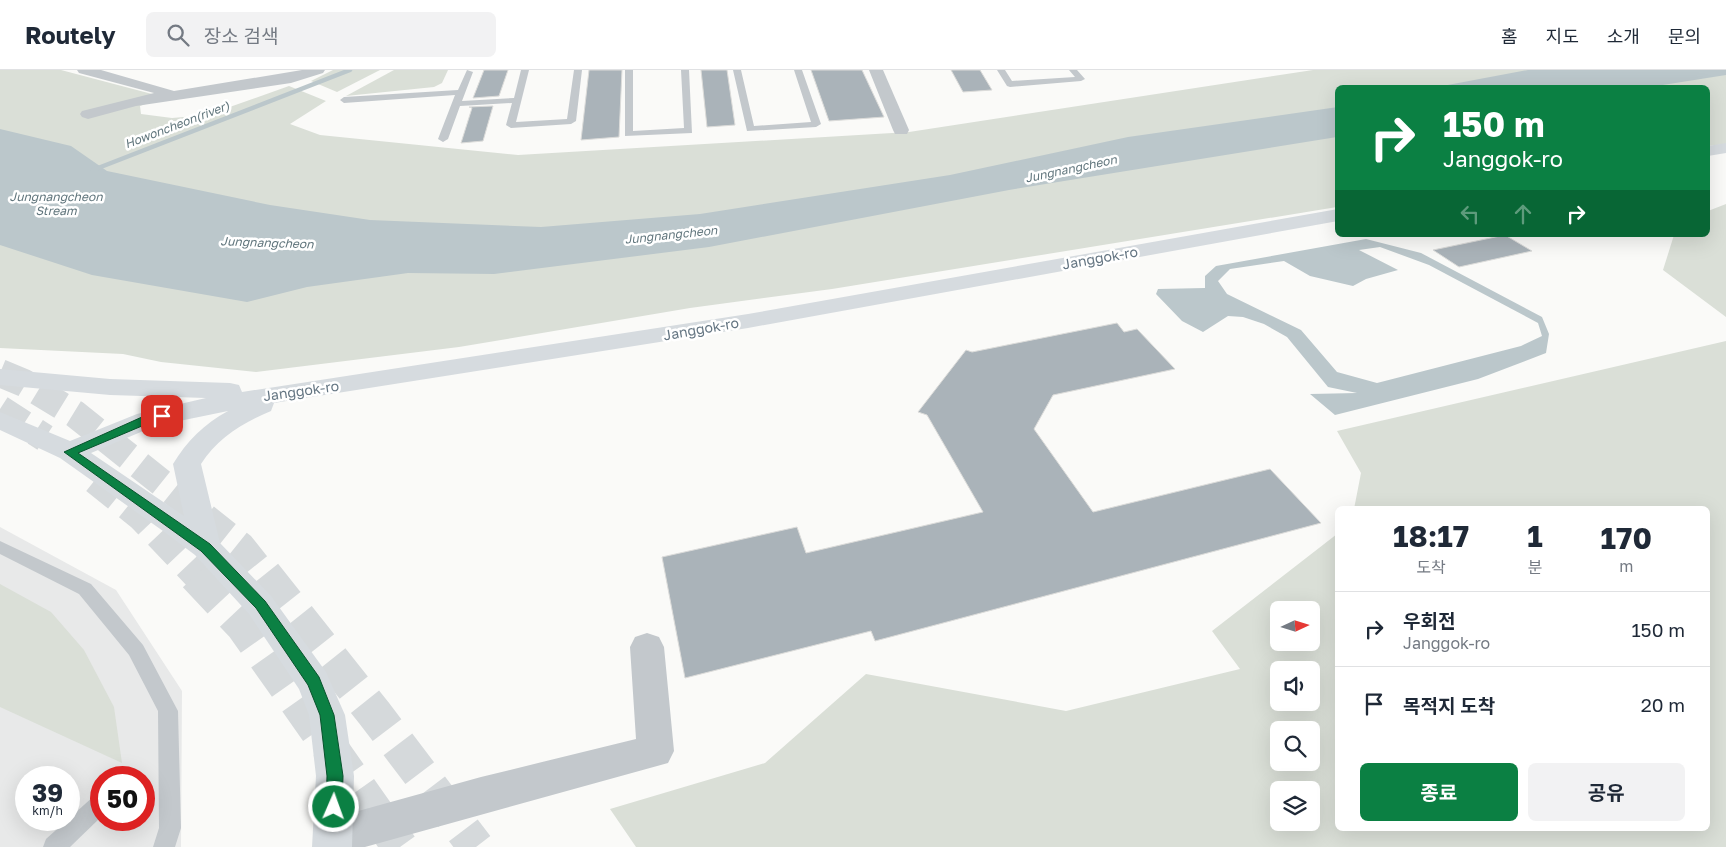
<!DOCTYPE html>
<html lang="ko">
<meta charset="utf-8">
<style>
body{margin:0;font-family:"Golos Text","Noto Sans KR",sans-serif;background:#f2f2f3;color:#1f2937;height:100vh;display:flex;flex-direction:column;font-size:19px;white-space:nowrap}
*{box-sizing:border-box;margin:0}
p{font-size:16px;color:#747a83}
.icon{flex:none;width:28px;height:28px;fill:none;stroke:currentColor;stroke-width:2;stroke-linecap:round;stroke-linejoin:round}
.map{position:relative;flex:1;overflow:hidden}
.details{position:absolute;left:1335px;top:436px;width:375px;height:325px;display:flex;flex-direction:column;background:#fff;border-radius:8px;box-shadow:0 5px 20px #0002}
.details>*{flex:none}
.guide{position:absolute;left:1335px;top:15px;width:375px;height:152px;border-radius:8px;box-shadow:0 5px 20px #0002;background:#0b8043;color:#fff;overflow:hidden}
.needle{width:32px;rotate:86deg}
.buttons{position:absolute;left:1270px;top:531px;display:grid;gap:10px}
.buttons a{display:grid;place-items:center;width:50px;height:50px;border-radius:8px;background:#fff;box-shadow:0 5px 20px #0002;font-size:25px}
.speed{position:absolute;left:15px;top:696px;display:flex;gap:10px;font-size:25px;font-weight:700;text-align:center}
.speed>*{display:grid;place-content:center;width:65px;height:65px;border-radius:50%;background:#fff;box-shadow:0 5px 20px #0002;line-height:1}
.speed small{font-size:12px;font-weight:400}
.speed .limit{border:8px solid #d22;background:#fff;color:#111}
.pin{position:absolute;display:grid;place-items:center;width:42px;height:42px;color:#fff;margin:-21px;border-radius:10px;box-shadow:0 2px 8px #0006}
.me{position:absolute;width:55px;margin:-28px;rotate:2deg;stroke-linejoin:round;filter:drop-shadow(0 0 4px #0008)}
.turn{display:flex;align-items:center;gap:18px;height:105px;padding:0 25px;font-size:22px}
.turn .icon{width:65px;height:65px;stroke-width:2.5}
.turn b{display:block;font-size:35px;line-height:42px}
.lanes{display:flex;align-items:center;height:48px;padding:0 25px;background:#0003;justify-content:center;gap:25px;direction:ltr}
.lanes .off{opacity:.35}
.eta{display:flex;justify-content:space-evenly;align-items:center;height:85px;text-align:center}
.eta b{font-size:30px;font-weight:700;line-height:35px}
.cta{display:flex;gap:10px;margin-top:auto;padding:10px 25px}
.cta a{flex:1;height:58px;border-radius:8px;background:#0b8043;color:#fff;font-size:20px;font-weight:700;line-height:58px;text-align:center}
.cta a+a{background:#f2f2f3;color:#1f2937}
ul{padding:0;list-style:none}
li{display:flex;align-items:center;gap:15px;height:75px;padding:0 25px;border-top:1px solid #e0e1e3}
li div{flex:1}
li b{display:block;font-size:19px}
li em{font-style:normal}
header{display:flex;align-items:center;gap:30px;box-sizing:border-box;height:70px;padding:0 25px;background:#fff;border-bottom:1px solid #e0e1e3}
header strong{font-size:24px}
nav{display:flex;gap:28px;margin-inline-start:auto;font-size:18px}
.search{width:350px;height:45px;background:#f2f2f3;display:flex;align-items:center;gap:12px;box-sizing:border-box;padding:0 18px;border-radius:8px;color:#747a83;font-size:19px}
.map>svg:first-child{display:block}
</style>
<header>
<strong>Routely</strong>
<div class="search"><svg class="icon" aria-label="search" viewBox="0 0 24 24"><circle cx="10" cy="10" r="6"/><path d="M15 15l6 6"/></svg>장소 검색</div>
<nav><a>홈</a><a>지도</a><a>소개</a><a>문의</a></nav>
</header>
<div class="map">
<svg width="1726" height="777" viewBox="0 0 1726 777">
<rect width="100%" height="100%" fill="#fafaf8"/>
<path fill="#e8e9e9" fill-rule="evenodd" d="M0 457 116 520 182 621 181 777H0ZM26 708H69V750H26ZM101 708H144V750H101Z"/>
<g fill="#dadfd7" fill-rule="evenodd">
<path d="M0 0H61L152 24 163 28 140 36 141 44 172 48 207 45 289 16 326 31 290 54 320 65 518 85 909 62 1313 0H1726V74L1708 76V18H1338L1337 137 832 219 690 238 459 277 256 302 161 292 123 284 0 278Z"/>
<path d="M333 0H380L337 22 311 11Z"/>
<path d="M394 0H448L442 13 434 17 346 26Z"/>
<path d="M1726 134V247L1663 200 1674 165H1708V141Z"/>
<path d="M1726 271V777H636L610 739 765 693 866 604 1066 641 1240 599 1212 561 1337 464 1338 759H1708V439H1354L1361 403 1337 361ZM1279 540H1311V572H1279ZM1279 600H1311V632H1279ZM1279 660H1311V692H1279ZM1279 720H1311V752H1279Z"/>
<path d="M0 514 51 542 84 580 114 637 122 693 0 637Z"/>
</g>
<g fill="#bbc7cb" fill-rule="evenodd">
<path d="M1528 0H1726V5L1650 17H1437Z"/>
<path d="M1338 37 1337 67 1009 120 709 177 494 204 408 203 307 217 247 232 92 205 0 175V59L71 76 107 101 270 135 370 150 541 157 700 144 950 105 1128 67Z"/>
<path d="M1366 169 1421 183 1542 247 1549 264 1546 283 1478 309 1335 345 1310 324 1357 323 1328 317 1287 267 1264 254 1243 247 1228 246 1203 262 1182 251 1156 224 1158 219 1205 218V206L1216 196ZM1380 177 1429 195 1538 253 1542 266 1521 276 1377 313 1337 302 1301 260 1227 224 1218 211 1230 199 1284 191 1310 206 1353 216 1366 209 1398 200 1359 180Z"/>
</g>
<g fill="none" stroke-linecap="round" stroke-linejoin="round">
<path stroke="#bbc7cb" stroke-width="4.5" d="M93 100 350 0"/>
</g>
<g fill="#aab3b9" stroke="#dcdcda">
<path d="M484 0H508L499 26 473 28Z"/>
<path d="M589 0H622L619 67 581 70Z"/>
<path d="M701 0H727L735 55 707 57Z"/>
<path d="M811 0H862L884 47 829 51Z"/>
<path d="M951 0H980L992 20 963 22Z"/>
<path d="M493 36 483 71 461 73 472 38 469 37Z"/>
<path d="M1505 165 1532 181 1459 197 1433 180Z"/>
<path d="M1117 253 1124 262 1137 259 1175 299 1053 325 1034 359 1093 442 1270 399 1321 453 875 571 871 561 685 608 662 487 797 457 806 483 983 442 927 345 918 342 966 280 972 282Z"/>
</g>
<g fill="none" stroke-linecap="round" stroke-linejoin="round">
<g stroke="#d5d9db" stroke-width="28" stroke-dasharray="28 14" stroke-linecap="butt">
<path d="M0 303 24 313 75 344 241 476 265 506"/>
<path d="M0 339 45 368"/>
<path d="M95 410 141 447 197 506"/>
</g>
<g stroke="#d5d9db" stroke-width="36" stroke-dasharray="36 18" stroke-linecap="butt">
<path d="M196 505 244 556 400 777"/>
<path d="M264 505 374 643 476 777"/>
</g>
<g fill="#c3c8cc" fill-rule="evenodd">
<path d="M467 0 473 2 462 31 514 28 521 0H529L516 52 567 49 574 0H582L576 51 571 54 511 58 506 55 512 33 460 36 448 69 443 72 438 69 455 25 344 33 340 30 344 27 458 20Z"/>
<path d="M625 0H633V61L684 58 681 0H689L692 63 625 66Z"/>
<path d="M733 0H741L754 56 811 52 794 0H802L821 54 816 57 747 61Z"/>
<path d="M997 0H1005L1012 11 1075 7 1069 0H1077L1085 9 1081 11 1010 17 1007 16Z"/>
<path d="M0 471 91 514 143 575 178 641 181 758 175 777H153L159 758 158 641 129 585 79 524 0 484Z"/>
<path d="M101 723V747L70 777H43L46 769 94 726Z"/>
</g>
<g fill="#c3c8cc" fill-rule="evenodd">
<path d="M77 0H101L174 21 302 0H325L323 3 291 13 136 36 88 49 82 47 80 44 82 41 154 23 79 3Z"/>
<path d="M869 0H883L909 60 907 64H895L893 60Z"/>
<path d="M647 563 659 567 664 577 674 681 668 693 365 777H317L313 767 319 753 333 748 481 707 636 669 630 577 635 567Z"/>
</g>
<g fill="#d6dbdf" fill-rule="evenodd">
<path d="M1726 73V83L1708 86V76Z"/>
<path d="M1338 139V151L748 258 274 333 271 341C244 352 217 368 201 394L220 473 271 526 326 602 345 645 354 706 352 777H312L316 706 309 645 299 619 249 544 195 485 163 461 60 388 0 360V342L70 371 137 344 206 328 110 325 0 315V299L110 309 230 313 239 315 242 322 748 244ZM228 341C204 354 187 371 173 394L184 446 91 383 155 356Z"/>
</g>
</g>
<path fill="#0b8043" stroke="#07532c" d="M162 343 166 344V349L149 353 78 383 210 474 265 531 319 607 334 645 343 706 342 737 340 742 334 744 328 742 326 737 327 706 320 645 308 615 256 538 201 481 64 382 142 347Z"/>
<g text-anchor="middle" stroke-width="5" stroke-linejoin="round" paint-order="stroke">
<g font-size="12" font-style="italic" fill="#60757c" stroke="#fff">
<text transform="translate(177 55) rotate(-21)" y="4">Howoncheon(river)</text>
<text transform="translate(1071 99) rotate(-12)" y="4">Jungnangcheon</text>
<text x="56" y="131">Jungnangcheon<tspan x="56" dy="14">Stream</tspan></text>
<text transform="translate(671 165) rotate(-6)" y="4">Jungnangcheon</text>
<text transform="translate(267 173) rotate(2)" y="4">Jungnangcheon</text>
</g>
<g font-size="14" fill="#657683" stroke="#fff">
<text transform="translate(1100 188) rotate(-10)" y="5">Janggok-ro</text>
<text transform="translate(701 259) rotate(-10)" y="5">Janggok-ro</text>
<text transform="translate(301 321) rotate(-8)" y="5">Janggok-ro</text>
</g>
</g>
</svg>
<div class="buttons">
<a><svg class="needle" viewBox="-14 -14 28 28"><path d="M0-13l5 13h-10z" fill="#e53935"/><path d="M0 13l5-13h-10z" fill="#747a83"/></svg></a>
<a><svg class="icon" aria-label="sound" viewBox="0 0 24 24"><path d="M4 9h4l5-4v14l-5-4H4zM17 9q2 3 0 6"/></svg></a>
<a><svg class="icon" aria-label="search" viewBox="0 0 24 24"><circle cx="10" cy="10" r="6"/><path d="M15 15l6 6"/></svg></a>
<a><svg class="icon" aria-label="layers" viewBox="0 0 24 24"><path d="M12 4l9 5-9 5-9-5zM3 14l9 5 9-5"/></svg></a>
</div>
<div class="speed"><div>39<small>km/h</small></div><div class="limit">50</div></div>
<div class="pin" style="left:162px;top:346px;background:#d93025"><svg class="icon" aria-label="arrive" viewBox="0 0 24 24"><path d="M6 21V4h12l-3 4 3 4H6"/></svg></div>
<svg class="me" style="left:334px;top:737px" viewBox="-20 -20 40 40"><circle r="17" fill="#0b8043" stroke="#fff" stroke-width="3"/><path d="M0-11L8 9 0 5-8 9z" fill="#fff"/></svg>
<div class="guide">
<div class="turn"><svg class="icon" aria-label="right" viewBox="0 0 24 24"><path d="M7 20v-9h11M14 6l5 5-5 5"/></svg><div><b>150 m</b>Janggok-ro</div></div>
<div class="lanes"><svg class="icon off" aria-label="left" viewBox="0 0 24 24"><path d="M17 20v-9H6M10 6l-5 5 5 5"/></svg><svg class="icon off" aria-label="ahead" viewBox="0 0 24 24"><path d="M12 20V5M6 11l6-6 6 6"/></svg><svg class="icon" aria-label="right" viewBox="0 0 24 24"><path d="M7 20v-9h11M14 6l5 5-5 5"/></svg></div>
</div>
<section class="details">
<div class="eta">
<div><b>18:17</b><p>도착</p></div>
<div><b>1</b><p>분</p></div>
<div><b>170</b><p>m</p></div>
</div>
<ul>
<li><svg class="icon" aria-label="right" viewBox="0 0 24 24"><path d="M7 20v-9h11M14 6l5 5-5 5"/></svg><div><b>우회전</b><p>Janggok-ro</p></div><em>150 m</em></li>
<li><svg class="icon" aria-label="arrive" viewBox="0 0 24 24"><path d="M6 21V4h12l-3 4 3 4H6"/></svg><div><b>목적지 도착</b></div><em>20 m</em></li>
</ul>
<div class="cta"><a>종료</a><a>공유</a></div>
</section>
</div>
